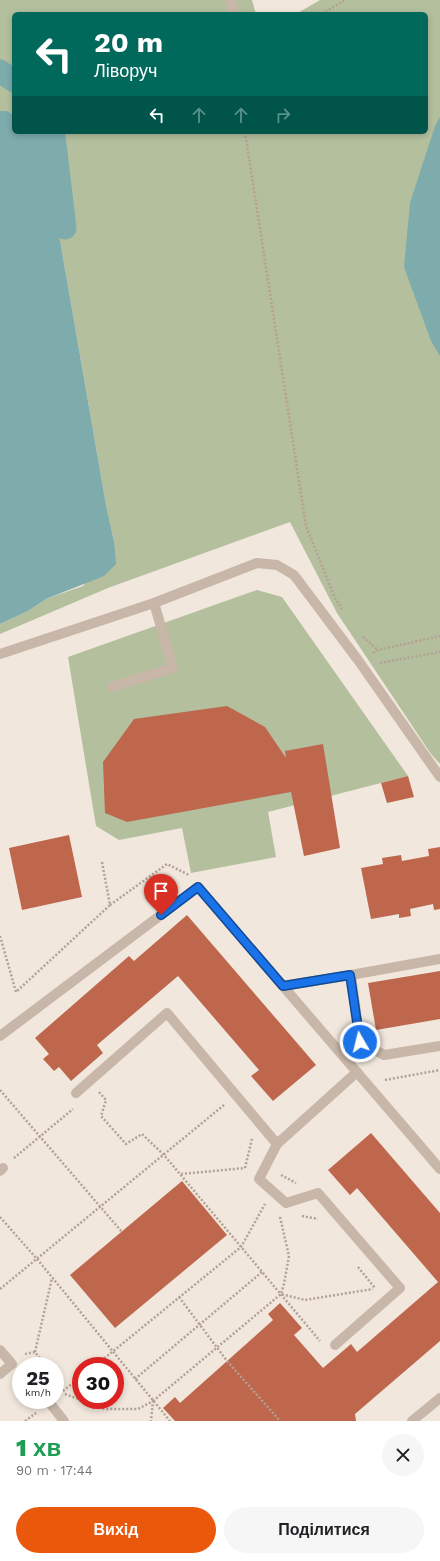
<!DOCTYPE html>
<html lang="uk">
<meta charset="utf-8">
<style>
body{margin:0;font-family:"Work Sans",sans-serif;background:#f6f6f6;color:#202124;height:100vh;display:flex;flex-direction:column;font-size:15px;white-space:nowrap}
*{box-sizing:border-box;margin:0}
p{font-size:13px;color:#757577}
.icon{flex:none;width:22px;height:22px;fill:none;stroke:currentColor;stroke-width:2;stroke-linecap:round;stroke-linejoin:round}
.map{position:relative;height:1421px;overflow:hidden}
.details{display:flex;flex-direction:column;background:#fff;flex:1}
.details>*{flex:none}
.top-card{position:absolute;left:12px;top:12px;width:416px;height:122px;border-radius:6px;box-shadow:0 2px 6px #0003;background:#00695c;color:#fff;overflow:hidden}
.speed{position:absolute;left:12px;top:1357px;display:flex;gap:8px;font-size:20px;font-weight:700;text-align:center}
.speed>*{display:grid;place-content:center;width:52px;height:52px;border-radius:50%;background:#fff;box-shadow:0 2px 6px #0003;line-height:1}
.speed small{font-size:10px;font-weight:400}
.speed .limit{border:6px solid #d22;background:#fff;color:#111}
.pin{position:absolute;display:grid;place-items:center;width:34px;height:34px;color:#fff;margin:-41px -17px;border-radius:50% 50% 50% 0;rotate:-45deg;box-shadow:0 0 4px #0007}
.pin .icon{rotate:45deg}
.me{position:absolute;width:44px;margin:-22px;rotate:352deg;stroke-linejoin:round;filter:drop-shadow(0 0 3px #0008)}
.turn{display:flex;align-items:center;gap:14px;height:84px;padding:0 16px;font-size:18px}
.turn .icon{width:52px;height:52px;stroke-width:2.5}
.turn b{display:block;font-size:28px;line-height:34px}
.lanes{display:flex;align-items:center;height:38px;padding:0 16px;background:#0003;justify-content:center;gap:20px;direction:ltr}
.lanes .off{opacity:.35}
.round{display:grid;place-items:center;flex:none;width:42px;height:42px;border-radius:21px;background:#f6f6f6}
.overview{display:flex;align-items:center;justify-content:space-between;height:68px;padding:0 16px}
h1{font-size:24px;font-weight:800;line-height:30px;color:#1e9e55}
.button{display:flex;gap:8px;margin-top:auto;padding:8px 16px}
.button a{flex:1;height:46px;border-radius:24px;background:#ea580c;color:#fff;font-size:16px;font-weight:800;line-height:46px;text-align:center}
.button a+a{background:#f6f6f6;color:#202124}
.map>svg:first-child{display:block}
</style>
<div class="map">
<svg width="440" height="1421" viewBox="0 0 440 1421">
<rect width="100%" height="100%" fill="#f1e7dd"/>
<g fill="#b4bf9e">
<path d="M0 0H252L256 14H14V115L7 111H0Z"/>
<path d="M320 0H440V764L431 754 337 613 290 522 108 588 0 634V624L28 611 46 599 83 586 114 541 106 505 53 200C52 177 54 153 44 132H426V14H296Z"/>
<path d="M257 590 282 597 408 776 268 812 276 857 191 873 182 828 119 840 96 826 68 657Z"/>
</g>
<g fill="#7eabac">
<path d="M0 111H7L14 115V132H44C54 153 52 177 53 200L106 505 114 541 116 564 104 576 46 599 28 611 0 624Z"/>
<path d="M440 117V356L431 341 404 267 410 203 435 126Z"/>
</g>
<g fill="none" stroke-linecap="round" stroke-linejoin="round">
<g stroke="#7eabac" stroke-width="23">
<path d="M0 71 14 81"/>
<path d="M52 132 54 136 65 228"/>
</g>
</g>
<g fill="#be674d">
<path d="M227 706 265 727 286 758 285 751 323 744 340 848 304 856 291 792 127 822 105 813 103 762 134 719Z"/>
<path d="M408 776 414 797 387 803 381 783Z"/>
<path d="M69 835 82 897 22 910 9 848Z"/>
<path d="M440 847V909L434 910 433 904 410 909 411 916 399 918V914L371 919 361 868 383 864 382 858 401 855 402 861 429 856 428 849Z"/>
<path d="M187 915 316 1065 273 1101 251 1076 259 1070 178 976 97 1045 103 1053 71 1081 59 1067 54 1071 43 1059 49 1054 35 1038 129 956 134 961Z"/>
<path d="M440 971V1019L376 1030 368 983Z"/>
<path d="M371 1133 440 1213V1341L355 1414 356 1421H175L163 1408 175 1397 180 1403 273 1320 268 1314 280 1303 302 1328 294 1335 323 1368 351 1344 357 1352 438 1282 357 1188 350 1195 328 1170Z"/>
<path d="M182 1181 227 1235 115 1328 70 1275Z"/>
</g>
<g fill="none" stroke-linecap="round" stroke-linejoin="round">
<g stroke="#b4a194" stroke-width="2.5" stroke-dasharray="2 2" stroke-linecap="butt">
<path d="M322 14 345 0"/>
<path d="M245 132 306 526 335 598 342 609"/>
<path d="M363 637 378 650"/>
<path d="M373 653 378 650 440 636"/>
<path d="M380 663 440 652"/>
<path d="M110 905 167 864 189 875"/>
<path d="M0 936 16 992 110 905 102 862"/>
<path d="M385 1080 440 1070"/>
<path d="M0 1090 122 1232"/>
<path d="M99 1092 106 1100 101 1116 126 1144 142 1134 164 1155 320 1341"/>
<path d="M14 1158 73 1109"/>
<path d="M245 1168 252 1139"/>
<path d="M181 1174 245 1168"/>
<path d="M281 1175 296 1183"/>
<path d="M302 1216 318 1219"/>
<path d="M0 1217 37 1259 170 1421"/>
<path d="M280 1217 289 1256 284 1284 281 1294 305 1300 373 1289"/>
<path d="M358 1267 375 1288"/>
<path d="M0 1289 224 1105"/>
<path d="M179 1297 227 1361 280 1421"/>
<path d="M35 1352 52 1278"/>
<path d="M25 1354 35 1352 46 1366"/>
<path d="M95 1366 241 1247 265 1204"/>
<path d="M55 1378 59 1383 60 1388"/>
<path d="M135 1379 262 1272"/>
<path d="M63 1391 81 1377"/>
<path d="M65 1394 105 1409H138L153 1401 151 1421"/>
<path d="M153 1401 281 1294"/>
<path d="M25 1421 36 1413"/>
</g>
<g stroke="#c8b7a9" stroke-width="10">
<path d="M231 0 233 14"/>
<path d="M0 654 154 603 257 563 277 565 294 575 358 660 440 777"/>
<path d="M112 687 173 668 154 603"/>
<path d="M351 975 440 959"/>
<path d="M283 986 351 975 360 1042 384 1055 440 1046"/>
<path d="M0 1036 198 887 440 1169"/>
<path d="M76 1093 167 1013 277 1144 357 1072"/>
<path d="M277 1144 259 1179 286 1203 318 1193 400 1288 335 1345"/>
<path d="M0 1171 3 1168"/>
<path d="M0 1350 12 1364 0 1374"/>
<path d="M50 1400 49 1402 64 1421"/>
<path d="M412 1421 440 1398"/>
</g>
</g>
<g fill="none" stroke-linecap="round" stroke-linejoin="round">
<g stroke="#114b97" stroke-width="10">
<path id="route" d="M161 915 198 887 283 986 350 975 360 1042"/>
</g>
<use href="#route" stroke="#1a73e8" stroke-width="7"/>
</g>
</svg>
<div class="speed"><div>25<small>km/h</small></div><div class="limit">30</div></div>
<div class="pin" style="left:161px;top:915px;background:#d93025"><svg class="icon" aria-label="arrive" viewBox="0 0 24 24"><path d="M6 21V4h12l-3 4 3 4H6"/></svg></div>
<svg class="me" style="left:360px;top:1042px" viewBox="-20 -20 40 40"><circle r="17" fill="#1a73e8" stroke="#fff" stroke-width="3"/><path d="M0-11L8 9 0 5-8 9z" fill="#fff"/></svg>
<div class="top-card">
<div class="turn"><svg class="icon" aria-label="left" viewBox="0 0 24 24"><path d="M17 20v-9H6M10 6l-5 5 5 5"/></svg><div><b>20 m</b>Ліворуч</div></div>
<div class="lanes"><svg class="icon" aria-label="left" viewBox="0 0 24 24"><path d="M17 20v-9H6M10 6l-5 5 5 5"/></svg><svg class="icon off" aria-label="ahead" viewBox="0 0 24 24"><path d="M12 20V5M6 11l6-6 6 6"/></svg><svg class="icon off" aria-label="ahead" viewBox="0 0 24 24"><path d="M12 20V5M6 11l6-6 6 6"/></svg><svg class="icon off" aria-label="right" viewBox="0 0 24 24"><path d="M7 20v-9h11M14 6l5 5-5 5"/></svg></div>
</div>
</div>
<section class="details">
<div class="overview"><div><h1>1 хв</h1><p>90 m · 17:44</p></div><a class="round"><svg class="icon" aria-label="close" viewBox="0 0 24 24"><path d="M6 6l12 12M18 6L6 18"/></svg></a></div>
<div class="button"><a>Вихід</a><a>Поділитися</a></div>
</section>
